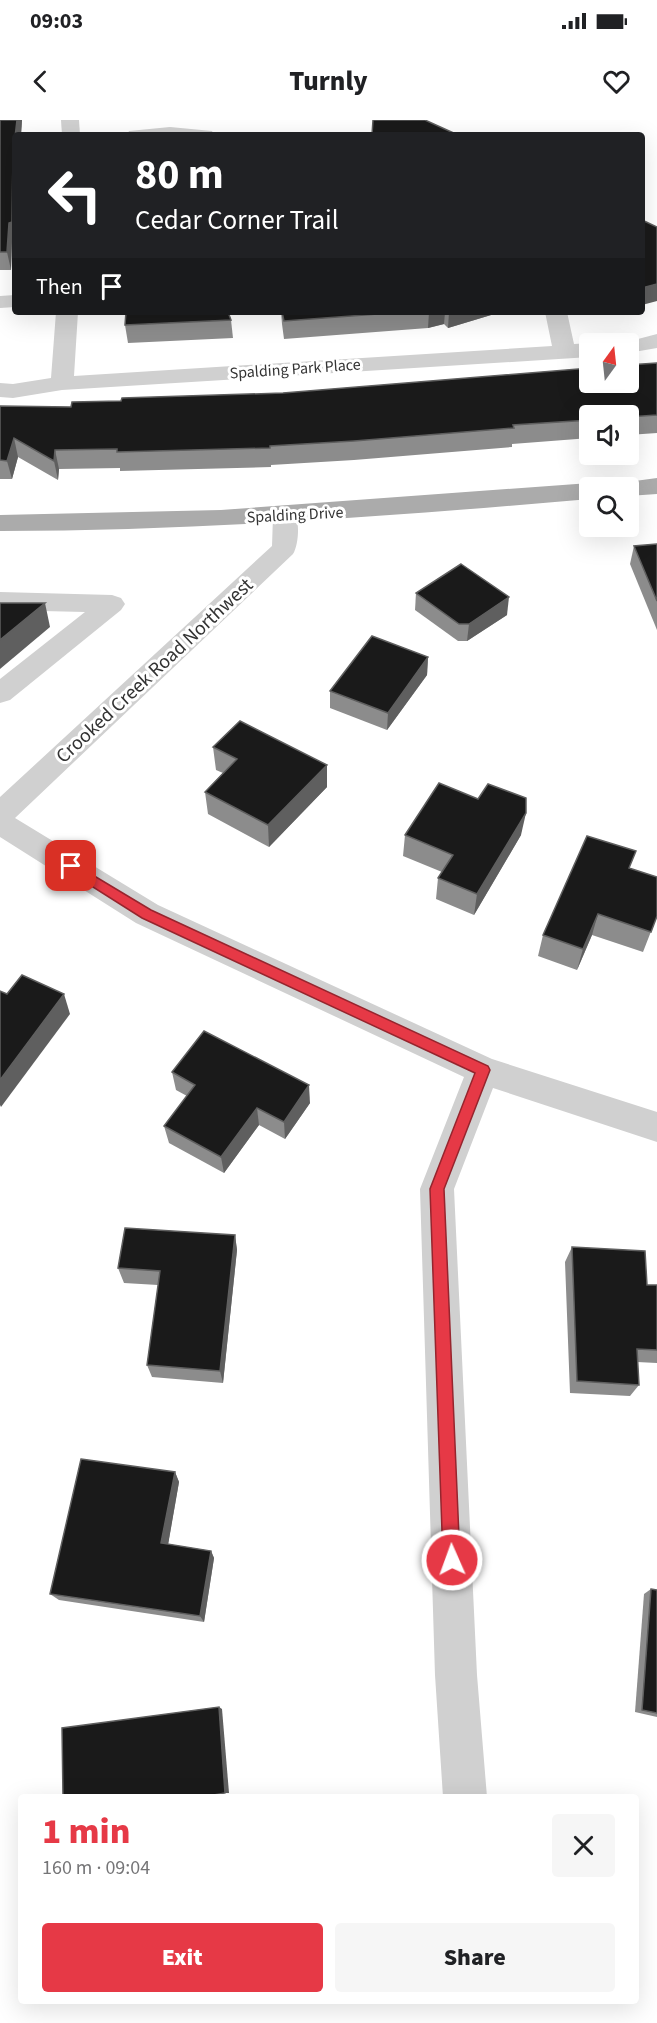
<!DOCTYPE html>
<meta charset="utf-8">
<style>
body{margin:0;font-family:"Source Sans 3",sans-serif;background:#f6f6f6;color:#202124;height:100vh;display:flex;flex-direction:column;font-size:22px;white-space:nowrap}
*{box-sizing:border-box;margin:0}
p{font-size:20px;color:#757577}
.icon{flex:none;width:33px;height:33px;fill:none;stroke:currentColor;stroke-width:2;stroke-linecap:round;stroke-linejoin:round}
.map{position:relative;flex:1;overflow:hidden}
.side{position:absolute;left:18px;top:1674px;width:621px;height:210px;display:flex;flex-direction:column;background:#fff;border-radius:6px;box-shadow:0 6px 24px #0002}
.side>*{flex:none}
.guide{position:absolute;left:12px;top:12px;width:633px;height:183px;border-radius:6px;box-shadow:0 6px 24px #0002;background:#202124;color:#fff;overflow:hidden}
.needle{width:39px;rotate:15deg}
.tools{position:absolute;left:579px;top:213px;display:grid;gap:12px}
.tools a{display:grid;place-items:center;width:60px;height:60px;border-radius:6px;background:#fff;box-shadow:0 6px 24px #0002;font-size:30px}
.pin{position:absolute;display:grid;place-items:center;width:51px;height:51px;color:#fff;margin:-26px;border-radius:12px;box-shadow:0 3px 9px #0006}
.me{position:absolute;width:66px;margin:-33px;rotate:358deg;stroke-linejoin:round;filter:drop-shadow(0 0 4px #0008)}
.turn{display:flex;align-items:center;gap:21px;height:126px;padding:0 24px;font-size:27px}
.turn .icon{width:78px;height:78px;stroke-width:2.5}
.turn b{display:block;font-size:42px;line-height:51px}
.then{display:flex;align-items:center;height:57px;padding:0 24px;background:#0003;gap:12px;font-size:22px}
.round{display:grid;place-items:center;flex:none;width:63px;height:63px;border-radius:6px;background:#f6f6f6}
.summary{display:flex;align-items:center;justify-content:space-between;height:102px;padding:0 24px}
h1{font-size:36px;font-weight:800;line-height:45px;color:#e63946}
.button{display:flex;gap:12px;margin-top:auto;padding:12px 24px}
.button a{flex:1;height:69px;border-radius:6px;background:#e63946;color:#fff;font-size:24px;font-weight:800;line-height:69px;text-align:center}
.button a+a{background:#f6f6f6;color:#202124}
.status{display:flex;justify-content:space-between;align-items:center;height:42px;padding:0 30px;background:#fff;direction:ltr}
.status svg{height:16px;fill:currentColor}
header{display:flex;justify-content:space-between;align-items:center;height:78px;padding:0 24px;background:#fff;font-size:27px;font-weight:800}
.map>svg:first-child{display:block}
</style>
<div class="status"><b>09:03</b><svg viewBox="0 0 49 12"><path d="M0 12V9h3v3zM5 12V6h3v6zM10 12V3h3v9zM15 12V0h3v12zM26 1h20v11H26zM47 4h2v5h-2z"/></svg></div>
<header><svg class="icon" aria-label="back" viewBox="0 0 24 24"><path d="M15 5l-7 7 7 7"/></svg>Turnly<svg class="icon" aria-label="heart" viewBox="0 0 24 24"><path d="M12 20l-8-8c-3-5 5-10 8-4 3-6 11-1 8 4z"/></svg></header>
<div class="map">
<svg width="657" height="1903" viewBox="0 0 657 1903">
<rect width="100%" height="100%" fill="#fff"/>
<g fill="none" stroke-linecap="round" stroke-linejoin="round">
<g fill="#d0d0d0" fill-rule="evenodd">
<path d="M61 0H79L80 15H62Z"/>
<path d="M170 7 212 11 214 15H127L129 11Z"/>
<path d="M15 175V187L0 188V176Z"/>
<path d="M56 192H78L74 256 552 226 545 192H567L574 224 590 223V237L62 270 13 278 0 277V263L13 264 51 258Z"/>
<path d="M657 214V228L628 233V224H619Z"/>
<path d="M285 388 294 390C300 400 299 424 293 434L15 698 158 785 492 939 657 992V1022L493 968 454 1069 477 1555 487 1677H443L435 1555 420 1069 464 957 136 803 0 717V677L272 426 273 396 276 390Z"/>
<path d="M0 472 112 475 121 478 125 484 121 490 10 580 0 583V559L85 492 0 490Z"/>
</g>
<g fill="#ababab" fill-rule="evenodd">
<path d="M657 358V374L628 376V368H616L620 363Z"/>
<path d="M590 363 600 368H590V379C393 396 197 411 0 411V395L221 390Z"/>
</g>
</g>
<g fill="#8c8c8c">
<path d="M0 0H22L21 15H15V120L12 121 11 150H0Z"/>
<path d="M281 192H501L448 208 444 204 428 208 284 219 282 204Z"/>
<path d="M231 200 233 218 128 223 125 205Z"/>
<path d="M657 243V313L628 315V296H590V318L512 324V327L354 340 271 345V347L120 351V348L59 349 58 360 18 337 12 359H0V286L71 287 121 281 283 273Z"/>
<path d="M657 424V510L630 444 634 426Z"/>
<path d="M416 473 507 495 467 521H458L415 490Z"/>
<path d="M428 537 427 555 387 610 330 588V571Z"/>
<path d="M213 627 327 645V667L269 727 208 694 205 672 223 653 216 650Z"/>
<path d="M478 679 521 715 474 795 436 779 438 758 442 752 403 736 405 715Z"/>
<path d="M630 749 657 796 643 832 592 815 577 850 538 836 543 815Z"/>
<path d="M172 952 310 983 285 1019 259 1005 224 1053 169 1023 164 1006 187 976 176 970Z"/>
<path d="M235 1115 237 1130 223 1263 152 1257 147 1245 158 1165 124 1163 118 1148Z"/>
<path d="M572 1127 647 1165H657V1243L637 1242 639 1265 630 1276 570 1273 565 1142Z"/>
<path d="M175 1352 179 1362 168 1424 211 1431 214 1438 204 1502 59 1480 50 1474Z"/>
<path d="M651 1469 657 1470V1597L635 1592 644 1474Z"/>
</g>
<g fill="#5f5f5f">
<path d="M17 0H22L21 15H15Z"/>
<path d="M15 17V120L12 121 11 150 7 132 13 35Z"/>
<path d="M657 164V181L642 185V168Z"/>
<path d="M429 192H445L444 204 428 208Z"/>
<path d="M449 192H501L448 208Z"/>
<path d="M14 318 18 337 12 359 7 341Z"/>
<path d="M55 330 59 349 58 360 54 341Z"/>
<path d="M509 477 507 495 467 521 469 504Z"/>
<path d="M45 483 50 507 0 549V520Z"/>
<path d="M428 537 427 555 387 610 388 593Z"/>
<path d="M327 645V667L269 727 268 705Z"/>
<path d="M526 693 521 715 474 795 477 774Z"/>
<path d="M598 794 592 815 577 850 583 829Z"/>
<path d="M64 874 70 894 1 987 0 985V960Z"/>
<path d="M309 965 310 983 285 1019 284 1002Z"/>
<path d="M257 988 259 1005 224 1053 221 1037Z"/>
<path d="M235 1115 237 1130 223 1263 220 1251Z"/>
<path d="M175 1352 179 1362 167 1431 161 1423Z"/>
<path d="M211 1431 214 1438 204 1502 200 1496Z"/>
<path d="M219 1587 222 1589 229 1673H225Z"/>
</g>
<g fill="#1a1a1a" stroke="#5f5f5f" stroke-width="1.5">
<path d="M0 0H17L13 35 12 102 9 103 7 132H0Z"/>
<path d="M373 0H425L458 15H372Z"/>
<path d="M642 100 657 107V164L642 168Z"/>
<path d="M126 192H228L231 200 125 205Z"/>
<path d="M282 192H405L284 201Z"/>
<path d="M657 243V295L628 297V296H590V300L513 305 514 308 354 321 270 326V328L117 332V329L55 330 54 341 14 318 7 341 0 340V286L71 287 72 282 121 281 122 278 283 273 590 248V262H628V245Z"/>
<path d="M657 424V481L634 426Z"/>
<path d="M461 444 509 477 469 504H459L416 473Z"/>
<path d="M0 483H45L0 520Z"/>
<path d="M372 516 428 537 388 593 330 571Z"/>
<path d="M240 601 327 645 268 705 205 672 237 639 213 627Z"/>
<path d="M439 663 478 679 488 664 526 678V693L477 774 438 758 453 735 405 715Z"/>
<path d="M587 716 636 731 629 748 657 757V796L651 812 598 794 583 829 543 815Z"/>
<path d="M22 855 64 874 0 960V871L7 874Z"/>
<path d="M204 911 309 965 284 1002 257 988 221 1037 164 1006 195 965 172 952Z"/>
<path d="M125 1108 235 1115 220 1251 147 1245 160 1151 118 1148Z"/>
<path d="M572 1127 645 1131 647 1165H657V1230L637 1229 639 1265 577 1261Z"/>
<path d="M81 1339 175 1352 161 1423 211 1431 200 1496 50 1474Z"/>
<path d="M651 1469 657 1470V1593L642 1590Z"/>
<path d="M219 1587 225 1673 202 1677H63L62 1608Z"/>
</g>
<path fill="#e63946" stroke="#96252e" stroke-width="1.5" d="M71 742 151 790 488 946 490 950 444 1069 460 1440 458 1445 452 1448 446 1445 443 1440 430 1069 475 953 142 798 66 750 64 746Z"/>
<g text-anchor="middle" stroke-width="6" stroke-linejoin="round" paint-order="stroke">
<g font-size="16" fill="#333" stroke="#fff">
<text transform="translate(295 248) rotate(-4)" y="6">Spalding Park Place</text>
<text transform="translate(295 394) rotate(-3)" y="6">Spalding Drive</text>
</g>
<g font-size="20" fill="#333" stroke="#fff">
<text transform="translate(154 550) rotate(-43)" y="7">Crooked Creek Road Northwest</text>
</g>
</g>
</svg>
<div class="tools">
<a><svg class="needle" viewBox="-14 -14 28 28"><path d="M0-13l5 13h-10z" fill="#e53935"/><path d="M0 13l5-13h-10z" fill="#757577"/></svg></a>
<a><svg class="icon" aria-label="sound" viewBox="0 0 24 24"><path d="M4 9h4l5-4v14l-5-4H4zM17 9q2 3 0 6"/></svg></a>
<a><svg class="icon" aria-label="search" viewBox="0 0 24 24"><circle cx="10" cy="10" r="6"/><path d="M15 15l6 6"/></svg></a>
</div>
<div class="pin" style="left:71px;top:746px;background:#d93025"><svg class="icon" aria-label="arrive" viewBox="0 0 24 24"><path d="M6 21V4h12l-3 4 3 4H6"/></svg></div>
<svg class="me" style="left:452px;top:1440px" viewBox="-20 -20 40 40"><circle r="17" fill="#e63946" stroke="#fff" stroke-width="3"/><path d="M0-11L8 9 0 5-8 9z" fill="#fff"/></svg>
<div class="guide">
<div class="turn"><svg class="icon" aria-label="left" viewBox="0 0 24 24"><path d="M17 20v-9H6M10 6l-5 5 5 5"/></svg><div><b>80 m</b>Cedar Corner Trail</div></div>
<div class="then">Then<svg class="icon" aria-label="arrive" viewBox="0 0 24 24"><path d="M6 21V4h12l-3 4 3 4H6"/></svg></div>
</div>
<section class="side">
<div class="summary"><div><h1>1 min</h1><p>160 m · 09:04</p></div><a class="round"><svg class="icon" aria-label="close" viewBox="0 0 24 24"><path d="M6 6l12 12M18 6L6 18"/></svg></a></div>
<div class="button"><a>Exit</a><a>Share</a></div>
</section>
</div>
